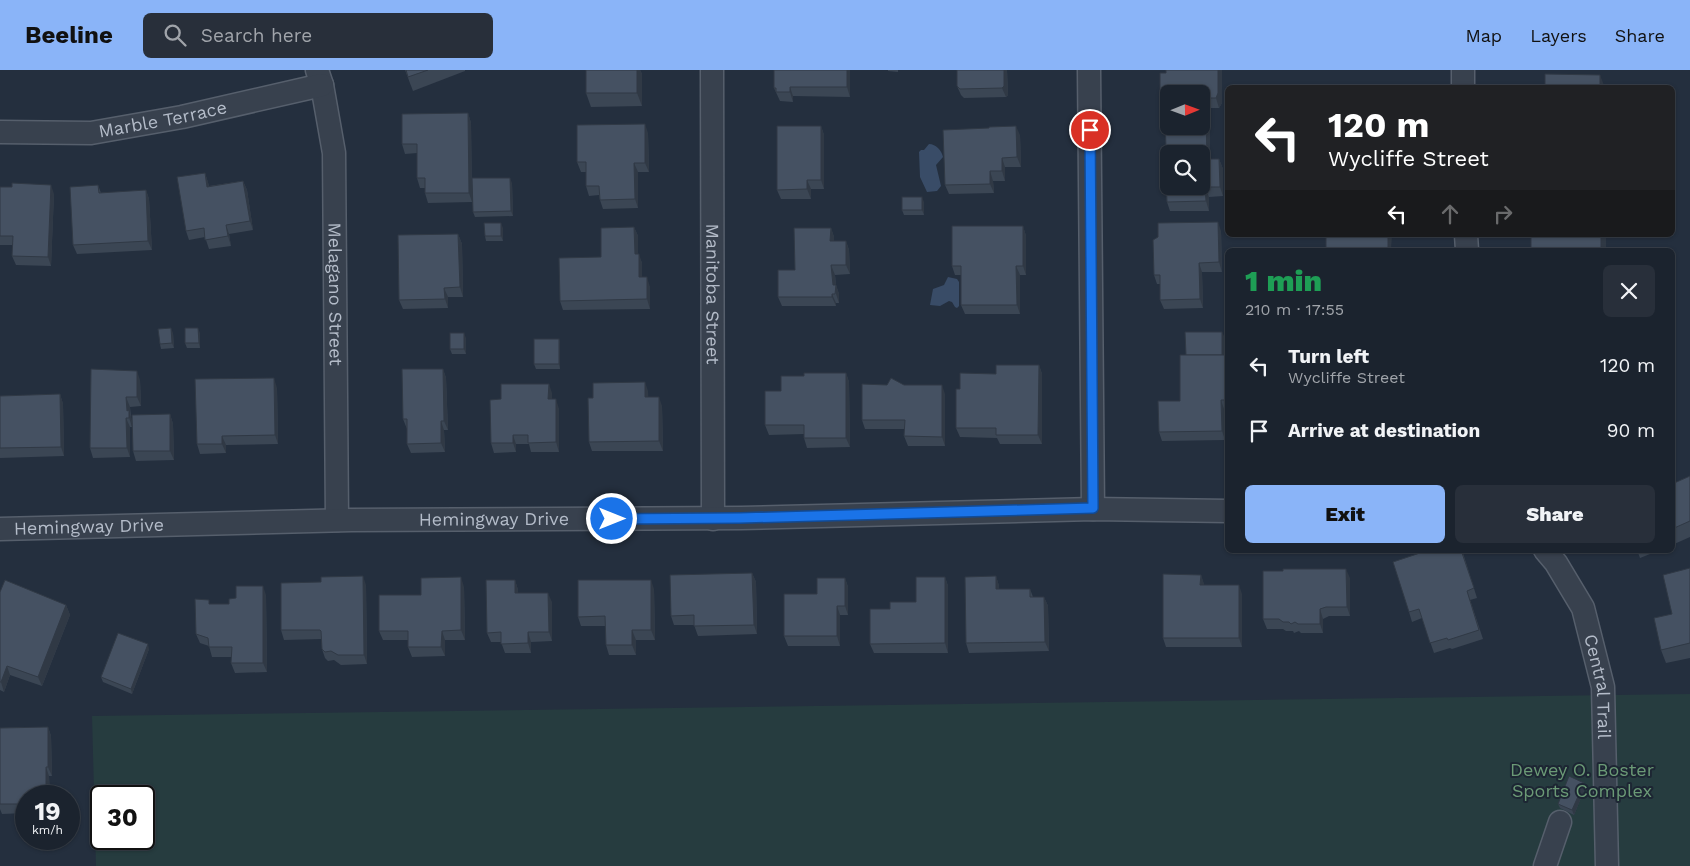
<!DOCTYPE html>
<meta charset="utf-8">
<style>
body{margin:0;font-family:"Work Sans",sans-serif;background:#282f3a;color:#f1f3f6;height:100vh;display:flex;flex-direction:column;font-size:19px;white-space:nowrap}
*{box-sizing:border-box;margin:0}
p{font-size:16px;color:#a0a4aa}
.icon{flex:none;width:28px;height:28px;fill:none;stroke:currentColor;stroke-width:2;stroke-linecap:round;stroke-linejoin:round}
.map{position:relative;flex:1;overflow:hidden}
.details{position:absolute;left:1225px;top:178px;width:450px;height:305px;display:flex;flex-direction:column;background:#1b232e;border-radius:8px;box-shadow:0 1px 4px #0004,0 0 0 1px #39404a}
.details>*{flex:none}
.hud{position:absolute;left:1225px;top:15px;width:450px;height:152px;border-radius:8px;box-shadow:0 1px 4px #0004,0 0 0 1px #39404a;background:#202124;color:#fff;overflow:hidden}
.needle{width:32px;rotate:89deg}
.buttons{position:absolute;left:1160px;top:15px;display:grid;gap:10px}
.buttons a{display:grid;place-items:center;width:50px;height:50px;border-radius:8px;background:#1b232e;box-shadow:0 1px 4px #0004,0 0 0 1px #39404a;font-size:25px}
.speed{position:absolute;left:15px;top:715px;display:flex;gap:10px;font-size:25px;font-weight:700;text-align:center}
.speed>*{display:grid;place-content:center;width:65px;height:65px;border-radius:50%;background:#1b232e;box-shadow:0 1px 4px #0004,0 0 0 1px #39404a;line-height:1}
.speed small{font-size:12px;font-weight:400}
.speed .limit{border:2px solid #111;border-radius:8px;background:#fff;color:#111}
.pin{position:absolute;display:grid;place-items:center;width:42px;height:42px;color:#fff;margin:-21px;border:2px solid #fff;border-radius:50%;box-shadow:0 1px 5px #0007}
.me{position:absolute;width:55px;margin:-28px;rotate:90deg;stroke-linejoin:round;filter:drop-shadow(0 0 4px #0008)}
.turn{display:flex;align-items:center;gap:18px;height:105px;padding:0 20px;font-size:22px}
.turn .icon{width:65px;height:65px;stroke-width:2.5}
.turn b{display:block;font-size:35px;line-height:42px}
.lanes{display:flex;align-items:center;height:48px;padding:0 20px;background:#0003;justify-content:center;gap:25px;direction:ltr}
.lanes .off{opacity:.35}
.round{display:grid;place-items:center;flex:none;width:52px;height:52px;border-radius:8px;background:#282f3a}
.head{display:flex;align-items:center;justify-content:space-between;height:85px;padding:0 20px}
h1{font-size:30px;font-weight:800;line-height:38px;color:#1e9e55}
.action{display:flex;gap:10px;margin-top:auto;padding:10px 20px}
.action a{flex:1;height:58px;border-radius:8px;background:#8ab4f8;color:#111;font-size:20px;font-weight:800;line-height:58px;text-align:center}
.action a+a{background:#282f3a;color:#f1f3f6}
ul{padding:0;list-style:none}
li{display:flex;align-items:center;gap:15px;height:65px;padding:0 20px}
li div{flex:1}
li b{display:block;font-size:19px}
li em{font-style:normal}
header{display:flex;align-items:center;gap:30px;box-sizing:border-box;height:70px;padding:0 25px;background:#8ab4f8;color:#111}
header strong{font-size:24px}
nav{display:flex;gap:28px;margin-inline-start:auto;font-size:18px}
.search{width:350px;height:45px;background:#282f3a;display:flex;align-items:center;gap:12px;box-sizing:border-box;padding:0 18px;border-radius:8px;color:#a0a4aa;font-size:19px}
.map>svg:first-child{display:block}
</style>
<header>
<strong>Beeline</strong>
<div class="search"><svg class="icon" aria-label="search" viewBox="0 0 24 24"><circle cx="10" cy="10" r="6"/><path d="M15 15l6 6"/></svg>Search here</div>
<nav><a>Map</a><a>Layers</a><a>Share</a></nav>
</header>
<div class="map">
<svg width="1690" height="796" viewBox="0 0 1690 796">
<rect width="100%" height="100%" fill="#242f3e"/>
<path fill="#263c3f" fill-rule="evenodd" d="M1690 624V796H96L92 646ZM101 726H144V769H101Z"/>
<g fill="#394c67">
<path d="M929 74C936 74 942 81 943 87L936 95 941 116 937 121 927 122 920 107 919 82 921 80H924Z"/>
<path d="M948 207 957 209 959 212V236L957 238 955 237 952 232 949 231 940 236 930 235 933 219 944 215Z"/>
</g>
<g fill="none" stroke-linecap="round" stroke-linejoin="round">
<g stroke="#565f6c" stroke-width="25">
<g id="minor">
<path id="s1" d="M317 0 322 15 334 83 337 450"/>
<path id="s2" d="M712 0 713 449"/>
<path d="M1089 0 1093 439"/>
<path d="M1463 0V18"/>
<path id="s3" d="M0 62 91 63 182 47 322 15"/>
<path d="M1466 165 1467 180"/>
<path id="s4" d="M0 459 351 450 741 448 1093 439 1228 441"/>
<path id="s5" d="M1545 480 1556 493 1583 538 1603 617 1607 796"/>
<path d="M1545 796 1560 752"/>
</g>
</g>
<use href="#minor" stroke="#38414e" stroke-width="22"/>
</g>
<g fill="#3b4654">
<path d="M405 0H465V1L413 21Z"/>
<path d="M586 0H640L642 4V36L591 37 586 23Z"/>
<path d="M774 0H850V27L793 26V32L780 31 774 18Z"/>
<path d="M888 0H898V2L888 1Z"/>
<path d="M1007 0 1008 25 1006 27 964 28 961 25 957 16Z"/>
<path d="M1166 0H1222V33L1219 38H1201V24H1169V38H1163L1160 29 1166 3Z"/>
<path d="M468 43 471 53 472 132 428 133 425 123V118H420L417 108V83L405 84 402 74Z"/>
<path d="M1206 48 1210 58V89H1219L1223 99V126L1209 127V141H1170L1167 132 1166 118H1165L1161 109 1166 77Z"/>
<path d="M821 56 824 65V119H811V129H781L777 120Z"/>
<path d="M648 63 649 102H638V138L603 139 600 130 599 125 589 126 586 116V102H581L577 92Z"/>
<path d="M1020 65 1021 97H1005V111H993L994 123 949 124 945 115Z"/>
<path d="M205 103 209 116 243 111 247 120 253 160 229 164 231 176 209 179 205 167 189 170 186 161Z"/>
<path d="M512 113 513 146 475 147 473 142Z"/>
<path d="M98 115 101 123 146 120 149 129 152 180 77 184 73 175Z"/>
<path d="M0 117 54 124 51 196 16 195 12 186 13 175H0Z"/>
<path d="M924 132V145H904L902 140Z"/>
<path d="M1023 156 1026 166V205H1020V244H965L961 235V205H955L952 196Z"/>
<path d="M634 157 638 166V184L642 193V207L650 217V239L563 240 560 231 601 187Z"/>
<path d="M503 158V171H486L485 166Z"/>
<path d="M831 158 834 167V171H846L849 180 850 204 835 205 836 215 839 224V233H836V236H782L778 227 795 200Z"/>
<path d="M1221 161 1222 202H1202L1203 238 1164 239 1160 230V214H1157L1154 205Z"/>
<path d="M458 164 462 174 463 227H448V238L403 239 399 230Z"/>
<path d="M173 263 174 278 161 279 160 274Z"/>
<path d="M200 263V278H187L185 273Z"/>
<path d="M1224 266V285H1228V339H1224L1225 370 1162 371 1159 362 1180 331 1186 285Z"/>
<path d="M466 268V284H452L450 279Z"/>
<path d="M559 269 560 273V299H536L534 294Z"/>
<path d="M1039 295 1042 304V374H1000L997 368 960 367 956 358 960 319 996 304Z"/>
<path d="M91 299 140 310 141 336 130 337 132 357H130V387L93 388 90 378Z"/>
<path d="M443 299 446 308 448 360H444L445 382 411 383 407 374V359L403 349Z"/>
<path d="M846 303 849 312 850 377 807 378 804 368V364L769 365 765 355 781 321 804 306Z"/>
<path d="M904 315 945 324V376H908L904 366 905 359H865L862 350Z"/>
<path d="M277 318 278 374 226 375V383L200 384 197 374Z"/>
<path d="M648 321V327L662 336 663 381H592L589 372 593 328Z"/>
<path d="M552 323V329L559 339V382H531L529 374H516V382L494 383 491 373 501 329Z"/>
<path d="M60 324 63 334 64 386 0 388V326Z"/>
<path d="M170 344 173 354 174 390 136 391 133 381Z"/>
<path d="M1690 406V467L1672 475V414Z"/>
<path d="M1462 480 1477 528 1470 530 1483 569 1452 579 1450 578 1434 583 1422 548 1412 552 1409 542Z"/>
<path d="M1637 480H1660L1640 488Z"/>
<path d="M1690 498V588L1666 593 1661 580 1672 544Z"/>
<path d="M752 503 756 512 757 564 698 566 694 555H674L671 546Z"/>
<path d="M1201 505 1204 515 1242 524V577H1166L1163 568Z"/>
<path d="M996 506 999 516V519H1030L1033 527H1044L1048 536 1049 581 969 583 966 573Z"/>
<path d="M945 507 948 516V583H874L870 574 890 539 916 532Z"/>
<path d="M845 508 848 517V545H840V576H788L784 566 817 524Z"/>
<path d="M1350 508V546H1329L1323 549V563H1301L1299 561 1294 563 1293 561H1286L1283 559H1267L1263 549Z"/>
<path d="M515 510 518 520V523L552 532V571L531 572V583H505L501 572H491L487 563Z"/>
<path d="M366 515 367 594 341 595 334 590 328 591 325 588 322 579V569L284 570 281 560Z"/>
<path d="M464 517 465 570H445V586L412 587 408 577V570H383L379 561 421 525Z"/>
<path d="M654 519 655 570H636V585H609L606 575V556H581L578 547Z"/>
<path d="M0 522 66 535 70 545 42 616 10 605 4 622 0 620Z"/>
<path d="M266 525 267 602 235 603 231 593 232 587H212L209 576 200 573 196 564 211 534H229L236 528Z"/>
<path d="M149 579 132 624 103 612 101 607Z"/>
<path d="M48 657 51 666 52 706H49L50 726H26V743L2 744 0 739V658Z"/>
<path d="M1585 718 1574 745 1560 738 1558 734Z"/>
</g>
<g fill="#303945">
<path d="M637 0H640L642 4V36L637 23Z"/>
<path d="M847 0H850V27L847 17Z"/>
<path d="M1004 0H1007L1008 25 1006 27 1002 18Z"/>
<path d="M1218 0H1222V33L1219 38 1216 28Z"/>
<path d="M1600 5 1605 18H1600Z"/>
<path d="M790 17 793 26V32L790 22Z"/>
<path d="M468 43 471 53 472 132 469 123Z"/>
<path d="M1206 48 1210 58V99L1207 89Z"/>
<path d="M645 54 648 63 649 102 645 93Z"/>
<path d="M821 56 824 65V119L821 110Z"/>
<path d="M1016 56 1020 65 1021 97 1017 87Z"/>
<path d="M1002 88 1005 97V111L1002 101Z"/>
<path d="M1219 89 1223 99V126L1220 117Z"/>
<path d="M634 93 638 102V138L635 129Z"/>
<path d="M990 101 993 111 994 123 990 114Z"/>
<path d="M205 103 208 112 211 126 207 117Z"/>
<path d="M510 108 512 113 513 146 511 141Z"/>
<path d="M807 110 811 119V129L807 119Z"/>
<path d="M243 111 247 120 253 160 250 151Z"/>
<path d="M51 115 54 124 51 196 48 187Z"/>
<path d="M1205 117 1209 127V141L1206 131Z"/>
<path d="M146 120 149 129 152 180 148 171Z"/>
<path d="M922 127 924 132V145L922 140Z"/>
<path d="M1218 152 1221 161 1222 202 1219 192Z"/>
<path d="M501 153 503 158V171L501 166Z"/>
<path d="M226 155 229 164 231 176 228 166Z"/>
<path d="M1023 156 1026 166V205L1023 196Z"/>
<path d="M634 157 638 166V194L635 184Z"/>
<path d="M831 158 834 167V180L830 171Z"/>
<path d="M458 164 462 174 463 227 460 217Z"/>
<path d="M1388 165H1392L1391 180H1388Z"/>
<rect x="1601" y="165" width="5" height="15"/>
<path d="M846 171 849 180 850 204 846 195Z"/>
<path d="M639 184 642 193V217L639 207Z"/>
<path d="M1199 193 1202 202 1203 238 1200 229Z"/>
<path d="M831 195 835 205 836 215 839 224V233L833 215Z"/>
<path d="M1016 196 1020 205V244L1017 235Z"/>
<path d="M647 207 650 217V239L647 229Z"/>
<path d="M444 218 448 227V238L445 229Z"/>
<path d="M832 224 836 233V236L832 227Z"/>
<path d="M171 258 173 263 174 278 172 273Z"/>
<path d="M198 258 200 263V278L199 273Z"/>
<path d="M1222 262 1224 266V291L1222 286Z"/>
<path d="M464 263 466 268V284L464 279Z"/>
<path d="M559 269 560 273V299L559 294Z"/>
<path d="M1039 295 1042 304V374L1038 365Z"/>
<path d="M443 299 446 308 448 360 444 351Z"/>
<path d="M137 301 140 310 141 336 137 327Z"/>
<path d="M846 303 849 312 850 377 846 368Z"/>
<path d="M274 308 277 318 278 374 275 365Z"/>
<path d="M645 312 648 321 649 336 645 327Z"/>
<path d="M549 314 552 323V339L548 329Z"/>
<path d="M942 315 945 324V376L942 367Z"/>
<path d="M60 324 63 334 64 386 61 377Z"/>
<path d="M126 327 130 337V344L132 350V357L127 341Z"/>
<path d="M659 327 662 336 663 381 659 371Z"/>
<path d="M556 329 559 339V382L556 372Z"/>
<path d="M1221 330 1224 339 1225 370 1222 361Z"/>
<path d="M170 344 173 354 174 390 170 381Z"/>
<path d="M126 348 130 357V387L127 378Z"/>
<path d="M441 351 444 360 445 382 441 373Z"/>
<path d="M513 365 516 374V382L513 373Z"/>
<path d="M222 366 226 375V383L222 374Z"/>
<path d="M1346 499 1350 508V546L1347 537Z"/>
<path d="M752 503 756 512 757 564 754 555Z"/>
<path d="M1201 505 1204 514V524L1200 515Z"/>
<path d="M363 506 366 515 367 594 364 585Z"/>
<path d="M996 506 999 516V529L996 519Z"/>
<path d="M461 507 464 517 465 570 461 560Z"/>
<path d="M945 507 948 516V583L945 573Z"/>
<path d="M845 508 848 517V545L845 536Z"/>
<path d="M515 510 518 520V532L515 523Z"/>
<path d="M651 510 654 519 655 570 651 560Z"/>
<path d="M1239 515 1242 524V577L1239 568Z"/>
<path d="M263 516 266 525 267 602 263 593Z"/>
<path d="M548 523 552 532V571L549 562Z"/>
<path d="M1044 527 1048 536 1049 581 1045 572Z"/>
<path d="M66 535 70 545 42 616 38 607Z"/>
<path d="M837 536 840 545V576L837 566Z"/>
<path d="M1320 539 1323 549V563L1320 554Z"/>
<path d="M632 560 636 570V585L632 575Z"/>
<path d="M442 561 445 570V586L441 577Z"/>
<path d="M528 562 531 572V583L528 573Z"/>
<path d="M148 574 149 579 132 624 131 619Z"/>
<path d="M7 596 10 605 4 622 1 612Z"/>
<path d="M48 657 51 666 52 706 48 697Z"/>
<path d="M46 697 49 706 50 726H49L46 720Z"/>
<path d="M1584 713 1585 718 1574 745 1572 740Z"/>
</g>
<g fill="#455162" stroke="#303945" fill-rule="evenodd">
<path d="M406 0H428L408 7Z"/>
<rect x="586" y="0" width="51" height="23"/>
<path d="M774 0H847V17H790V22H776V18H774Z"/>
<path d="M957 0H1004V16L1002 18 960 19 957 16Z"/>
<path d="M1166 0H1218V23L1216 28H1201V24H1169V29H1160V3H1166Z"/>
<path d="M1545 4 1600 5V18H1545Z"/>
<path d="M468 43 469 123H425V108H417V74H402V44Z"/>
<path d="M1206 48 1207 89H1219L1220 117H1205L1206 131 1167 132 1166 108 1161 109V77H1166L1165 50 1169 49V56H1201V49ZM1169 84H1201V116H1169Z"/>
<path d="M645 54V93H634L635 129 600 130 599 116H586V92H577V55Z"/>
<path d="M777 56H821V110H807V119L777 120Z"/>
<path d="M1016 56 1017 87 1002 88V101H990V114L945 115 943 60 989 58V57Z"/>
<path d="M205 103 207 117 243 111 250 151 226 155 228 166 205 170 204 158 186 161 177 107Z"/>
<path d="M472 108H510L511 141 473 142Z"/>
<path d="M12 113 51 115 48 187 12 186 13 166H0V117H12Z"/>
<path d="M98 115 99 123 146 120 148 171 73 175 70 117Z"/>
<rect x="902" y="127" width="20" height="13"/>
<path d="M1218 152 1219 192 1199 193 1200 229 1160 230V205H1154L1153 170 1158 167V153Z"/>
<path d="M484 153H501V166H485Z"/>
<path d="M952 156H1023V196H1016L1017 235H961V196H952Z"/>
<path d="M634 157 635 184H639V207H647V229L560 231 559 188 601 187V158Z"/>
<path d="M794 158H831L830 171H846V195H831L833 215H836L835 224H832V227H778V200H795Z"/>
<path d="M458 164 460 217 444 218 445 229 399 230 398 165Z"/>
<rect x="1326" y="165" width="62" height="15"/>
<rect x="1531" y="165" width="70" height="15"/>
<path d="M171 258 172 273 160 274 158 259Z"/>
<path d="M185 258H198L199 273H185Z"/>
<path d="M1185 262H1222V285H1186Z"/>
<rect x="450" y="263" width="14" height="16"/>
<rect x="534" y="269" width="25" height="25"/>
<path d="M1180 285H1228V330H1221L1222 361 1159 362 1158 331H1180Z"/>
<path d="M996 295H1039L1038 365H996V358H956V319H960V303L996 304Z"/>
<path d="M91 299 137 301V327H126L127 341 129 340V348H126L127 378H90Z"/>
<path d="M402 299H443L444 351H441V373L407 374V349H403Z"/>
<path d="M804 303H846V368H804V355H765V321H781V306H804Z"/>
<path d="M274 308 275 365 222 366V374H197L195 309Z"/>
<path d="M891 308 904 315H942V367L904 366 905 350H862V314L887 315Z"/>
<path d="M645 312V327H659V371L589 372 588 328H593V313Z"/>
<path d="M501 314H549L548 329H556V372L528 373V365H513V373H491L490 330 501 329Z"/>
<path d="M60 324 61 377 0 378V326Z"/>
<path d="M170 344V381H133L132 345Z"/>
<path d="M1690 406V451L1672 459V414Z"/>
<path d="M1429 480H1461L1474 518 1467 521 1479 560 1448 570 1447 568 1430 573 1419 539 1409 542 1393 492Z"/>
<path d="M1690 498V573L1661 580 1654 548 1672 544 1663 505Z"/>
<path d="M1283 499H1346L1347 537H1326L1320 539V554H1298L1295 552 1291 554 1289 552H1283L1279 549H1263V501H1283Z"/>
<path d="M752 503 754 555 694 556V545L671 546 670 505Z"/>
<path d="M1163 504 1201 505 1200 515H1239V568H1163Z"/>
<path d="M363 506 364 585H338L331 581 325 582 322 579 321 561 320 560H281V513L321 512V507Z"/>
<path d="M996 506V519H1030V527H1044L1045 572 966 573 965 507Z"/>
<path d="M461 507V560L442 561 441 577H408V561H379V525H421V508Z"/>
<path d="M916 507H945V573L870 574V539H890V532H916Z"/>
<path d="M817 508H845V536H837V566H784V524H817Z"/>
<path d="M5 510 66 535 38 607 7 596 1 612H0V522Z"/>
<path d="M486 510H515V523H548L549 562H528V573L501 574V562L487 563Z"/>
<path d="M578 510H651V560H632V575H606L605 546 578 547Z"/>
<path d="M236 516H263V593H231L232 577H209L208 568 196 564 195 529 209 530V534H229V529L236 528Z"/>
<path d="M118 563 148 574 131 619 101 607Z"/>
<path d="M48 657V697H46V720H43V726H26V734H0V658Z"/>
<path d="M1569 706 1584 713 1572 740 1558 734Z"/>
</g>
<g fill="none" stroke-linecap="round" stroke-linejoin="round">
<g stroke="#114b97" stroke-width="12">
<path id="route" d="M612 449 740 448 1093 438 1090 60"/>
</g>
<use href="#route" stroke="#1a73e8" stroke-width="9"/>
</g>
<g text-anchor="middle" stroke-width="4" stroke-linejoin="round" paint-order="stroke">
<g font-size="18" fill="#b4bcc9" stroke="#1d2633">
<text dy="6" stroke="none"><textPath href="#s3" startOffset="164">Marble Terrace</textPath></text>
<text dy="6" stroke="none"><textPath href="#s1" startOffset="226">Melagano Street</textPath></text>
<text dy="6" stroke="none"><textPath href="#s2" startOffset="224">Manitoba Street</textPath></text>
<text dy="6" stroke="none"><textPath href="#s4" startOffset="494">Hemingway Drive</textPath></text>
<text dy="6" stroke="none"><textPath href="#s4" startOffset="89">Hemingway Drive</textPath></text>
<text dy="6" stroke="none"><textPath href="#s5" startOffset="150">Central Trail</textPath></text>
</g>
<g font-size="18" fill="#6b9a76" stroke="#1d2633">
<text x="1582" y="706">Dewey O. Boster<tspan x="1582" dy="21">Sports Complex</tspan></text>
</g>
</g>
</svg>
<div class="buttons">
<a><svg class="needle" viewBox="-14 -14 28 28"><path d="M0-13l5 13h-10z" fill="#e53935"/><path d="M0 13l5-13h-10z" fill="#a0a4aa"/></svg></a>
<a><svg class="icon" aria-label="search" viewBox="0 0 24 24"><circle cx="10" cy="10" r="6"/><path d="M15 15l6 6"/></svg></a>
</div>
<div class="speed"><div>19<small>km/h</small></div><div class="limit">30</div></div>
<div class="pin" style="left:1090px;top:60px;background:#d93025"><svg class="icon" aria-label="arrive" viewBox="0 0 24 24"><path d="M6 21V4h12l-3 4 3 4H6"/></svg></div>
<svg class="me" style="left:612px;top:449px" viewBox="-20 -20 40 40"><circle r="17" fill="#1a73e8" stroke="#fff" stroke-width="3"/><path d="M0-11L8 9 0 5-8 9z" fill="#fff"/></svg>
<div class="hud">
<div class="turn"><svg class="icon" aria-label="left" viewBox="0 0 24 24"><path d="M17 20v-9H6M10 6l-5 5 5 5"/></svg><div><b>120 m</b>Wycliffe Street</div></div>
<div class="lanes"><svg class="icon" aria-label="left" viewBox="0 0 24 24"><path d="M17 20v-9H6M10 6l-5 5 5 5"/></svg><svg class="icon off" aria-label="ahead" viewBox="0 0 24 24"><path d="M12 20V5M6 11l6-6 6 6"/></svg><svg class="icon off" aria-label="right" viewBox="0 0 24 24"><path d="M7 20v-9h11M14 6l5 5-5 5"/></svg></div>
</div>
<section class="details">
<div class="head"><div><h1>1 min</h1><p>210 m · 17:55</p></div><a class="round"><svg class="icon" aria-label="close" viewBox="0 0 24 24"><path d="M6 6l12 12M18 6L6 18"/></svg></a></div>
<ul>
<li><svg class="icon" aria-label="left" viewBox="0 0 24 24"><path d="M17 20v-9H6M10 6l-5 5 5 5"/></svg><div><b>Turn left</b><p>Wycliffe Street</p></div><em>120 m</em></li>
<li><svg class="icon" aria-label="arrive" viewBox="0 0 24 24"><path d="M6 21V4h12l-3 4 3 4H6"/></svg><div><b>Arrive at destination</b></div><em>90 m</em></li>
</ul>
<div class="action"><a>Exit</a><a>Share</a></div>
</section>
</div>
